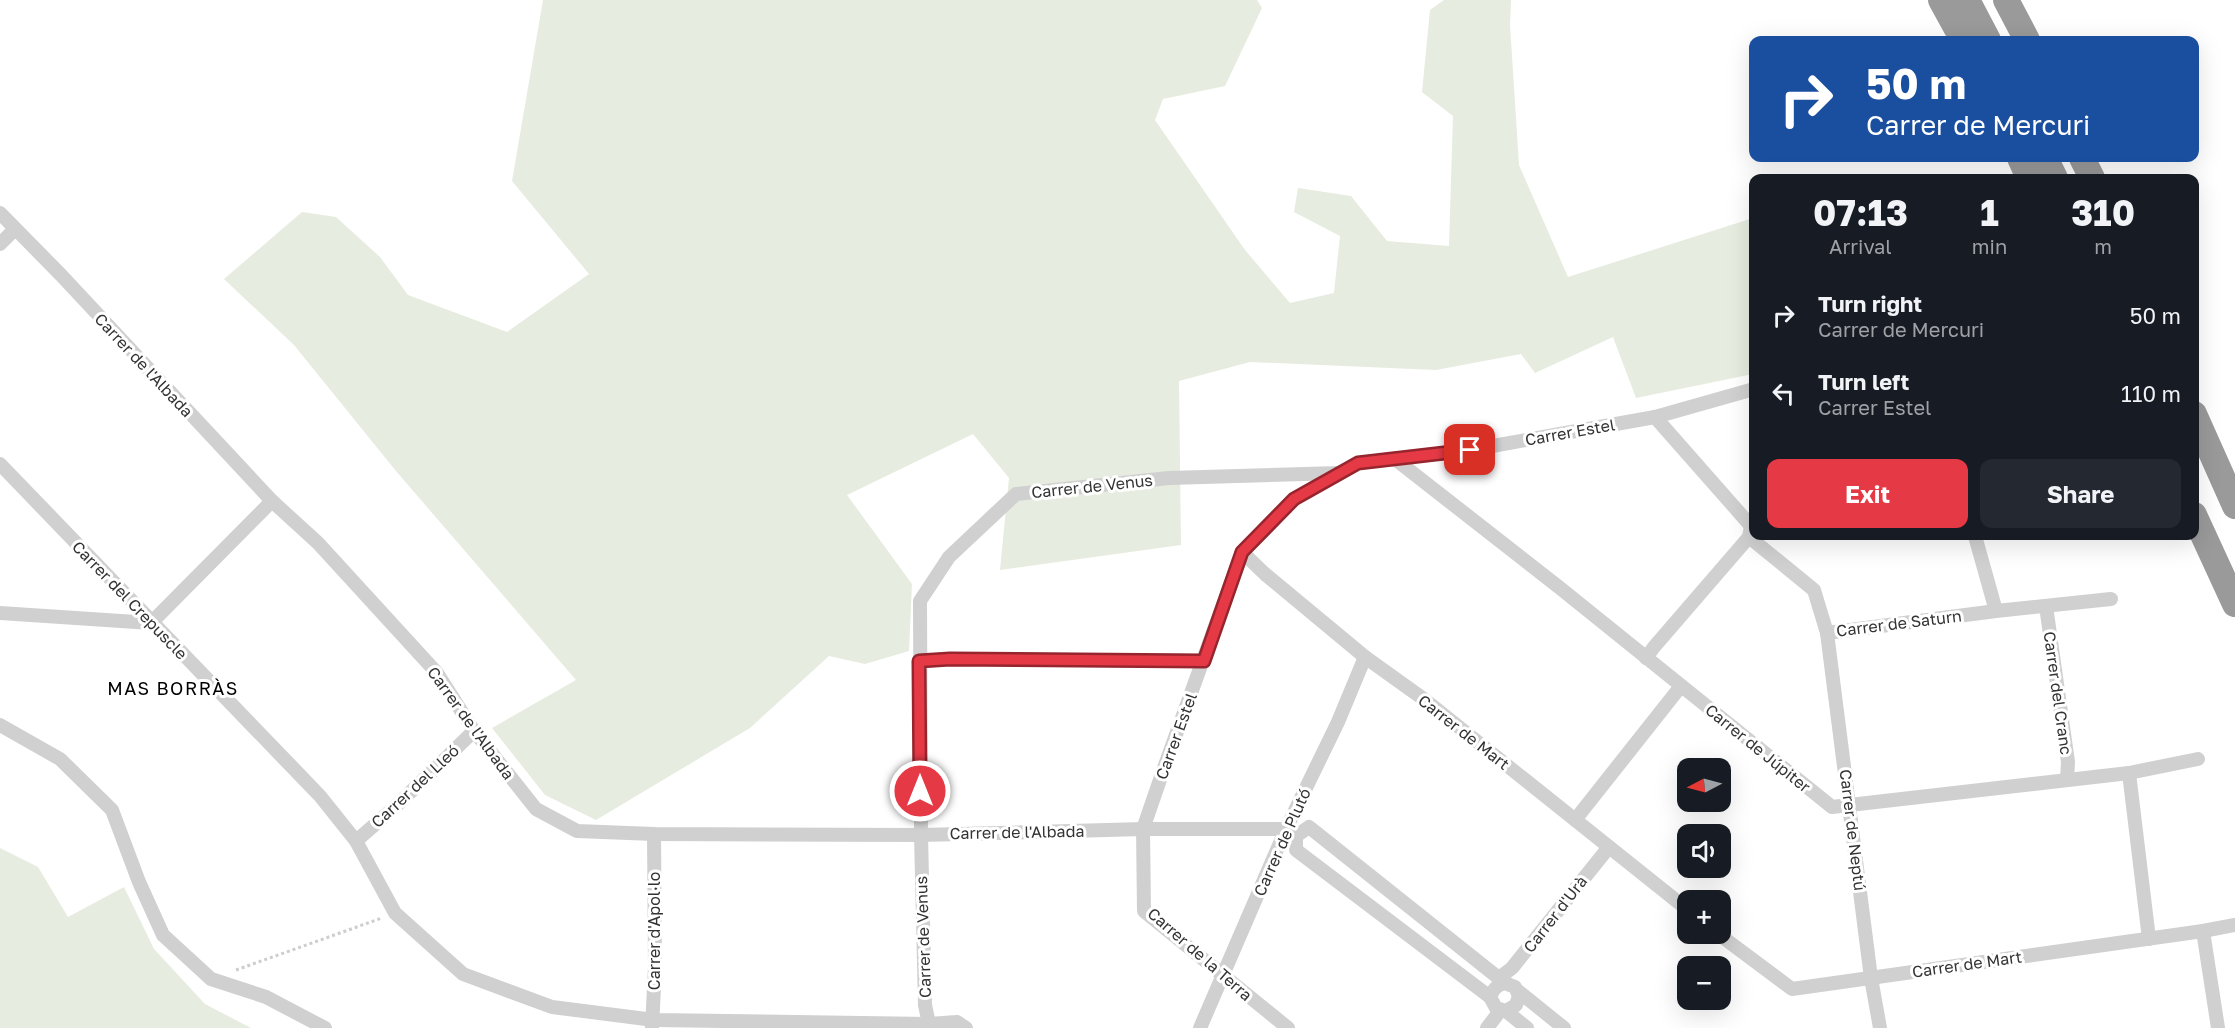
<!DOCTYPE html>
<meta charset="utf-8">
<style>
body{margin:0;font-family:"Golos Text",sans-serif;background:#242831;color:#f1f3f6;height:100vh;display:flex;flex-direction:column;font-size:22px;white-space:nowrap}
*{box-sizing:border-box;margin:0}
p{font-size:20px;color:#9ea1a6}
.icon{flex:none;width:33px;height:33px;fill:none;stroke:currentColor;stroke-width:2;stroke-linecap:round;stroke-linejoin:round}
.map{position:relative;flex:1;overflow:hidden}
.panel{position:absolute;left:1749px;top:174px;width:450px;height:366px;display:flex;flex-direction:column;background:#171b24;border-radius:12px;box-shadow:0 6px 24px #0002}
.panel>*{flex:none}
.hud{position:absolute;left:1749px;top:36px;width:450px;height:126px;border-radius:12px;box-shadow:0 6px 24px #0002;background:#1a4fa0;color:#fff;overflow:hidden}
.needle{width:39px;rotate:264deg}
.buttons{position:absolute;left:1677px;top:758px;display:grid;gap:12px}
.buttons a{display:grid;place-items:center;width:54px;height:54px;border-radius:12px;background:#171b24;box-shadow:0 6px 24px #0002;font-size:30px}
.pin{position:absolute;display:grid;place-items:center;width:51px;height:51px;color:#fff;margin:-26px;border-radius:12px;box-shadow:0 3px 9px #0006}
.me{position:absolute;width:66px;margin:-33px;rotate:0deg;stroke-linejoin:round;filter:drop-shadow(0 0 4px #0008)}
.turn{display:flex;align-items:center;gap:21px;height:126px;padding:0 18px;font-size:27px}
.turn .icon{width:78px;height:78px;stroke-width:2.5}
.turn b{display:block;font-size:42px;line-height:51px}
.eta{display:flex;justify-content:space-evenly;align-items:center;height:102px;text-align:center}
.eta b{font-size:36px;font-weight:700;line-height:42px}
.button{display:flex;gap:12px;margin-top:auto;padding:12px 18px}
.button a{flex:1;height:69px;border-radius:12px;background:#e63946;color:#fff;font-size:24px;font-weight:700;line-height:69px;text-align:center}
.button a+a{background:#242831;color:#f1f3f6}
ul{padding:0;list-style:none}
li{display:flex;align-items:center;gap:18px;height:78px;padding:0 18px}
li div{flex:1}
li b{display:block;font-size:22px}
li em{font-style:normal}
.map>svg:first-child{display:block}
</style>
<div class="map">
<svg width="2235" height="1028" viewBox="0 0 2235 1028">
<rect width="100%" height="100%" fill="#fff"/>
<g fill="#e6ecdf">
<path d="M543 0H1257L1262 8 1225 86 1163 99 1155 120 1245 250 1290 303 1334 293 1340 236 1294 212 1298 188 1351 196 1387 241 1449 246 1453 116 1422 92 1430 10 1444 0H1511L1510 25 1519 165 1568 277 1753 218V374L1636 398 1613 337 1535 373 1521 354 1436 370 1250 362 1179 381 1181 545 1000 570 1009 478 973 434 847 495 912 584 909 651 865 664 829 656 750 728 596 820 545 795 492 728 576 680 396 471 294 345 224 279 302 212 336 217 380 257 408 295 507 332 589 274 512 181Z"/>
<path d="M0 848 38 867 68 917 124 887 154 949 205 1004 251 1028H0Z"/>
</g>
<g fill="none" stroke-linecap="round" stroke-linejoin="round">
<path stroke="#cdcdcd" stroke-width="3" stroke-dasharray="3 3" stroke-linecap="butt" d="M236 970 382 918"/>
<g stroke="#d0d0d0" stroke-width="14">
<path d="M0 213 61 275 272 501 318 543 437 673 474 731 536 809 577 831 654 834 921 835 1143 829H1286L1296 836"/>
<path d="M0 244 15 229"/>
<path d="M1655 417 1751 526 1749 537 1814 590 1827 633 1996 611 2111 599"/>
<path d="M1395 459 1560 588 1832 807 2129 773 2198 759"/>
<path d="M0 464 320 796 356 841 395 913 463 974 552 1007 654 1020 929 1024 957 1022 966 1028"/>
<path d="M1975 536 1996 611"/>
<path d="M1242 552 1265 574 1365 657 1425 700 1688 910"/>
<path d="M2046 606 2068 762 2067 780"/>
<path d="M0 613 151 623 272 501"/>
<path d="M1827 633 1871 978 1880 1028"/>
<path d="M1646 658 1654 647 1749 537"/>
<path d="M919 661 950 659 1204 661"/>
<path d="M0 725 60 759 112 810 139 882 163 935 211 979 266 997 325 1028"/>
<path d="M2129 773 2149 939"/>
<path d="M1575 820 1681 686"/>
<path d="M1296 836 1309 827 1505 983"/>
<path d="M1296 836V850L1490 997"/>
<path d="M356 841 395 807 474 731"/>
<path d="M2203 931 2218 1028"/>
<path d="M1717 933 1792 989 2203 931 2235 925"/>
<path d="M1499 978 1512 968 1609 847"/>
<path d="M1518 991 1564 1028"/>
<path d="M1506 1011 1516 1005 1519 996 1515 987 1505 983C1497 985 1493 989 1490 997L1496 1008 1506 1011 1527 1028"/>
<path d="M929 1024 925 1005 921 835 920 601 949 557 1016 494 1169 478 1339 473"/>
<path d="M652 1028 655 967 654 834"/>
<path d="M1200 1028 1286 829 1338 722 1365 657"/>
<path d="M1288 1028 1144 911 1143 829 1164 768 1242 552 1294 499 1358 463 1470 450 1655 417 1754 389"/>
<path d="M1487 1028 1500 1011"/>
</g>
<g stroke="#9a9a9a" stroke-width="26">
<path d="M1941 0 1963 40"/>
<path d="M1967 0 1988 40"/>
<path d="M2006 0 2027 40"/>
<path d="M2020 158 2029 178"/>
<path d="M2045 158 2055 178"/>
<path d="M2082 158 2092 178"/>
<path d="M2194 414 2235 506"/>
<path d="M2194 515 2235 604"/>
</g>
</g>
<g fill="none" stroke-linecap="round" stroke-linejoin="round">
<g stroke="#96252e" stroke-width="15">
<path id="route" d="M920 791 919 661 950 659 1204 661 1242 552 1294 499 1358 463 1470 450"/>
</g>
<use href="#route" stroke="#e63946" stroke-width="10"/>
</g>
<g text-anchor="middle" stroke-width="6" stroke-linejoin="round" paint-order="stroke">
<g font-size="16" fill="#333" stroke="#fff">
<text transform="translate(144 365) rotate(47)" y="6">Carrer de l'Albada</text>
<text transform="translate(1570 432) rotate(-10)" y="6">Carrer Estel</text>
<text transform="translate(1092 486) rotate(-6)" y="6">Carrer de Venus</text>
<text transform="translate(130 600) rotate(46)" y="6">Carrer del Crepuscle</text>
<text transform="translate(1899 623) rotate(-7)" y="6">Carrer de Saturn</text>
<text transform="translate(2058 693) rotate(82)" y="6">Carrer del Cranc</text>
<text transform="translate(471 723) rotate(54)" y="6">Carrer de l'Albada</text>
<text transform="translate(1464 732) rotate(38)" y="6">Carrer de Mart</text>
<text transform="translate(1176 736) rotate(-70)" y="6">Carrer Estel</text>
<text transform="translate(1758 748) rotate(39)" y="6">Carrer de Júpiter</text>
<text transform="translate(415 786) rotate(-43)" y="6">Carrer del Lleó</text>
<text transform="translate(1853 830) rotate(83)" y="6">Carrer de Neptú</text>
<text transform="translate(1017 832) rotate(-1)" y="6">Carrer de l'Albada</text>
<text transform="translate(1282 842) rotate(-66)" y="6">Carrer de Plutó</text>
<text transform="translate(1555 914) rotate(-52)" y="6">Carrer d'Urà</text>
<text transform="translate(654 931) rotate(-90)" y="6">Carrer d'Apol·lo</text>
<text transform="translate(923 937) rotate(-92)" y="6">Carrer de Venus</text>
<text transform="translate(1200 954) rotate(41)" y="6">Carrer de la Terra</text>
<text transform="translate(1967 964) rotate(-8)" y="6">Carrer de Mart</text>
</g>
<g font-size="18" letter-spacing="1.5" fill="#000" stroke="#fff">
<text x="173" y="695">MAS BORRÀS</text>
</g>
</g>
</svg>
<div class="buttons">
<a><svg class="needle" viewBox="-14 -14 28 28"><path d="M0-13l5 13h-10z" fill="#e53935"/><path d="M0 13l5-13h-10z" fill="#9ea1a6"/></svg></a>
<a><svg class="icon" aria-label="sound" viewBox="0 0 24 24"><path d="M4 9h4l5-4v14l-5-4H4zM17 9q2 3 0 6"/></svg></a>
<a>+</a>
<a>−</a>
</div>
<div class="pin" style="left:1470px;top:450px;background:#d93025"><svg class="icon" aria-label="arrive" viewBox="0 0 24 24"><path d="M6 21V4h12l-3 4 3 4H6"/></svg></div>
<svg class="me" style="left:920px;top:791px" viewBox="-20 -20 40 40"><circle r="17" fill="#e63946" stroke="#fff" stroke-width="3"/><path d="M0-11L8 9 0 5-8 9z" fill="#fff"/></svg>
<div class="hud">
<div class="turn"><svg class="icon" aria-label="right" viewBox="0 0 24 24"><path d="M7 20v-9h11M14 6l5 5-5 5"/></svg><div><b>50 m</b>Carrer de Mercuri</div></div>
</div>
<section class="panel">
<div class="eta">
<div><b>07:13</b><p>Arrival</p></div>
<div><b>1</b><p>min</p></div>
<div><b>310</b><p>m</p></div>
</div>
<ul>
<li><svg class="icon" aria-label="right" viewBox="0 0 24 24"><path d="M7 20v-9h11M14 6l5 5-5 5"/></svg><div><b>Turn right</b><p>Carrer de Mercuri</p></div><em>50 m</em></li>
<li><svg class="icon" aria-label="left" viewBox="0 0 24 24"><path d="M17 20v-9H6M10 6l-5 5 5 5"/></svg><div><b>Turn left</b><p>Carrer Estel</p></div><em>110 m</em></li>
</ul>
<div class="button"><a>Exit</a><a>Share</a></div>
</section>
</div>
